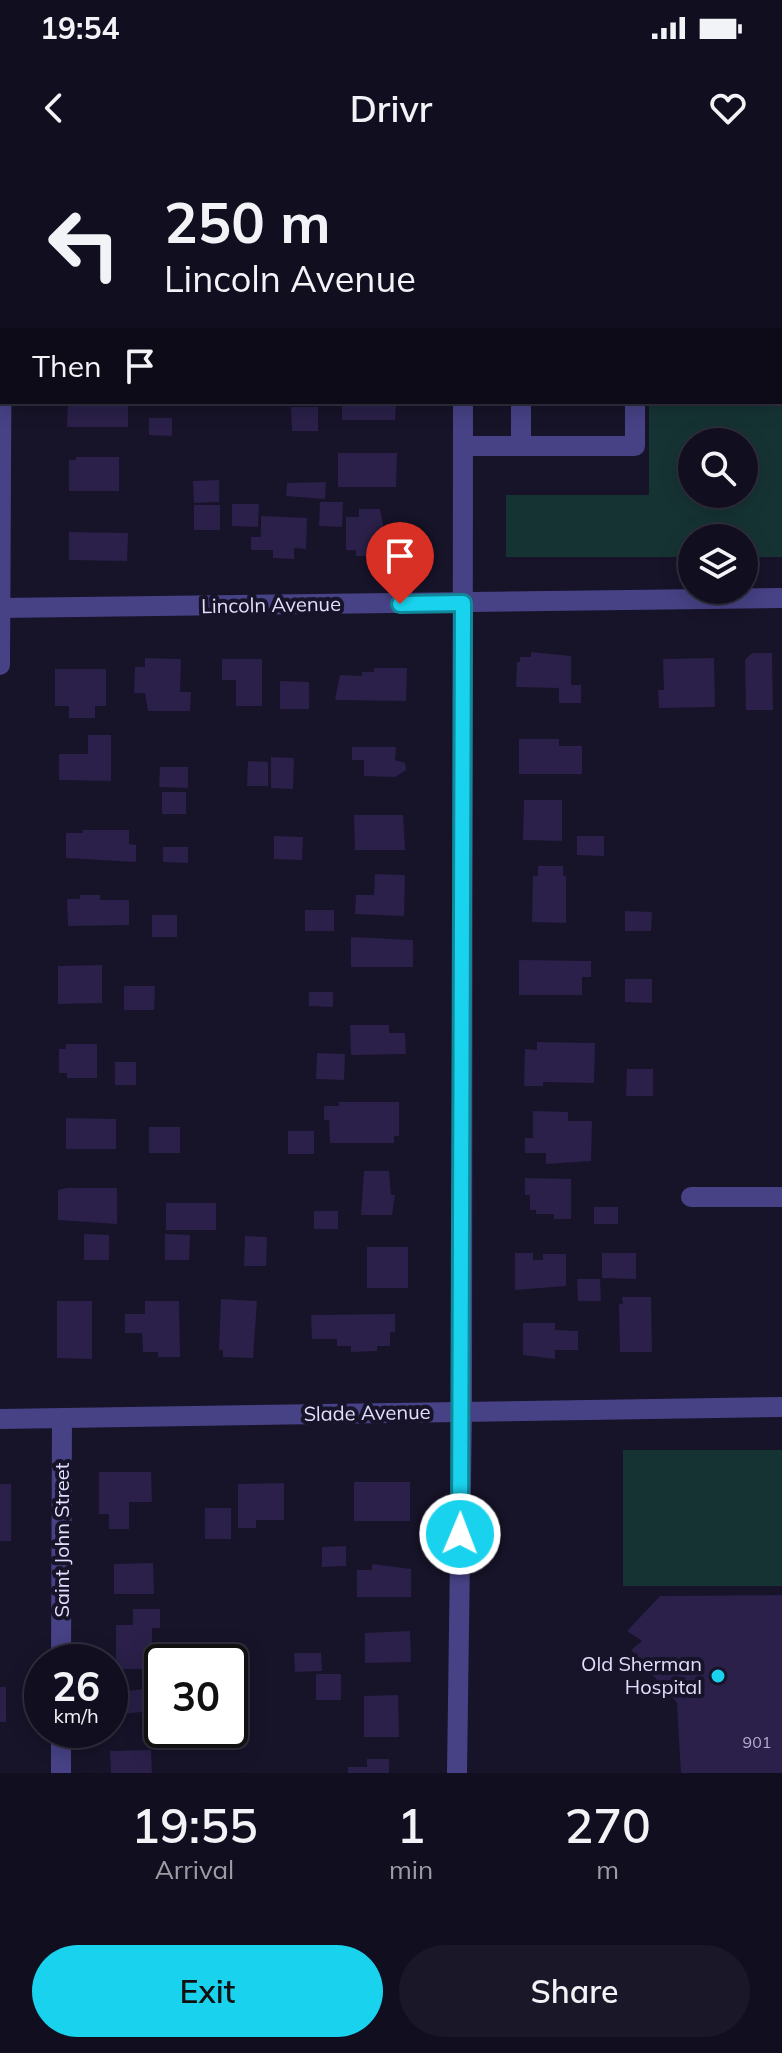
<!DOCTYPE html>
<style>
body{margin:0;font-family:Mulish,sans-serif;background:#1a1728;color:#f1f3f6;height:100vh;display:flex;flex-direction:column;font-size:30px;white-space:nowrap}
*{box-sizing:border-box;margin:0}
p{font-size:26px;color:#9c9ca4}
.icon{flex:none;width:44px;height:44px;fill:none;stroke:currentColor;stroke-width:2;stroke-linecap:round;stroke-linejoin:round}
.map{position:relative;height:1613px;overflow:hidden}
.sheet{display:flex;flex-direction:column;background:#110e1f;flex:1}
.sheet>*{flex:none}
.guide{position:absolute;left:0px;top:0px;width:782px;height:244px;box-shadow:0 4px 20px #0003,0 0 0 2px #302e3d;background:#110e1f;color:#f1f3f6;overflow:hidden}
.tools{position:absolute;left:678px;top:268px;display:grid;gap:16px}
.tools a{display:grid;place-items:center;width:80px;height:80px;border-radius:50%;background:#110e1f;box-shadow:0 4px 20px #0003,0 0 0 2px #302e3d;font-size:40px}
.speed{position:absolute;left:24px;top:1484px;display:flex;gap:16px;font-size:40px;font-weight:700;text-align:center}
.speed>*{display:grid;place-content:center;width:104px;height:104px;border-radius:50%;background:#110e1f;box-shadow:0 4px 20px #0003,0 0 0 2px #302e3d;line-height:1}
.speed small{font-size:20px;font-weight:400}
.speed .limit{border:4px solid #111;border-radius:12px;background:#fff;color:#111}
.pin{position:absolute;display:grid;place-items:center;width:68px;height:68px;color:#fff;margin:-82px -34px;border-radius:50% 50% 50% 0;rotate:-45deg;box-shadow:0 0 8px #0007}
.pin .icon{rotate:45deg}
.me{position:absolute;width:88px;margin:-44px;rotate:1deg;stroke-linejoin:round;filter:drop-shadow(0 0 6px #0008)}
.turn{display:flex;align-items:center;gap:28px;height:168px;padding:0 32px;font-size:36px}
.turn .icon{width:104px;height:104px;stroke-width:2.5}
.turn b{display:block;font-size:56px;line-height:68px}
.then{display:flex;align-items:center;height:76px;padding:0 32px;background:#0003;gap:16px;font-size:30px}
.eta{display:flex;justify-content:space-evenly;align-items:center;height:136px;text-align:center}
.eta b{font-size:48px;font-weight:600;line-height:56px}
.button{display:flex;gap:16px;margin-top:auto;padding:16px 32px}
.button a{flex:1;height:92px;border-radius:48px;background:#19d3ee;color:#111;font-size:32px;font-weight:600;line-height:92px;text-align:center}
.button a+a{background:#1a1728;color:#f1f3f6}
.status{display:flex;justify-content:space-between;align-items:center;height:56px;padding:0 40px;background:#110e1f;direction:ltr}
.status svg{height:22px;fill:currentColor}
header{display:flex;justify-content:space-between;align-items:center;height:104px;padding:0 32px;background:#110e1f;font-size:36px;font-weight:600}
.map>svg:first-child{display:block}
</style>
<div class="status"><b>19:54</b><svg viewBox="0 0 49 12"><path d="M0 12V9h3v3zM5 12V6h3v6zM10 12V3h3v9zM15 12V0h3v12zM26 1h20v11H26zM47 4h2v5h-2z"/></svg></div>
<header><svg class="icon" aria-label="back" viewBox="0 0 24 24"><path d="M15 5l-7 7 7 7"/></svg>Drivr<svg class="icon" aria-label="heart" viewBox="0 0 24 24"><path d="M12 20l-8-8c-3-5 5-10 8-4 3-6 11-1 8 4z"/></svg></header>
<div class="map">
<svg width="782" height="1613" viewBox="0 0 782 1613">
<rect width="100%" height="100%" fill="#171329"/>
<g fill="#163333" fill-rule="evenodd">
<path d="M782 34V397H744V378H692V397H506V335H649V242H780ZM692 282H744V334H692Z"/>
<rect x="623" y="1290" width="159" height="136"/>
</g>
<g fill="#2a2049">
<path d="M68 242H128V267H67Z"/>
<path d="M342 242H396L395 260H342Z"/>
<path d="M291 247H318V271H292Z"/>
<path d="M149 258H172V276L149 275Z"/>
<path d="M338 293H397L396 327H338Z"/>
<path d="M76 297H119V331H69V300H76Z"/>
<path d="M219 320V342L194 343 193 321Z"/>
<path d="M326 322 325 339 286 336 287 323Z"/>
<path d="M320 342H343L342 367 319 366Z"/>
<path d="M232 344H259L258 367 232 366Z"/>
<rect x="194" y="345" width="26" height="25"/>
<path d="M359 349H380L385 374H389V392H385V396H356V390H346V357H359Z"/>
<path d="M261 356 307 358 306 389 294 388V399L273 398V390H251V377H261Z"/>
<path d="M69 372 128 373 127 401 69 400Z"/>
<path d="M531 492 571 496V525H581V543H559V528L516 527 517 502H520V497H531Z"/>
<path d="M752 493H772L773 550H746L745 500Z"/>
<path d="M145 498 181 499 180 532H191L190 551H148L145 533H134L135 507H145Z"/>
<path d="M714 498 715 547 659 548 658 530H664L663 499Z"/>
<path d="M222 499H262V546H236V520H222Z"/>
<path d="M374 508H407L406 541 335 540 340 515 362 516V512H374Z"/>
<path d="M55 509H106V546H95V558H69V546H55Z"/>
<path d="M280 521 309 522V549H280Z"/>
<path d="M88 575H111V621L59 620V594H88Z"/>
<path d="M519 579H559V586H582V614H519Z"/>
<path d="M352 587H396L395 600 405 603 406 610 395 617 364 616V600H352Z"/>
<path d="M271 597 294 598 293 629 271 628Z"/>
<path d="M248 601 268 602V626H247Z"/>
<path d="M160 607H188V628L159 627Z"/>
<rect x="162" y="632" width="24" height="22"/>
<path d="M524 640H562V681L523 680Z"/>
<path d="M354 655H403L405 690H355Z"/>
<path d="M83 670H129V684L136 685V702L66 698V673H83Z"/>
<path d="M274 676 303 677 302 700 274 699Z"/>
<path d="M577 676H604V696L577 695Z"/>
<path d="M163 687H188V703L163 702Z"/>
<path d="M538 706H563V716H566V763L532 762 533 716H538Z"/>
<path d="M375 714 405 715 404 756 355 754 356 735H374Z"/>
<path d="M80 735H100V740H129V765L68 766 67 739H80Z"/>
<rect x="305" y="750" width="29" height="21"/>
<path d="M625 751 652 752 651 771H625Z"/>
<rect x="152" y="755" width="25" height="22"/>
<path d="M351 777 413 780V807H351Z"/>
<path d="M519 800 591 801V817H582V835H519Z"/>
<path d="M102 805V843L58 844V806Z"/>
<path d="M625 819H652V843L625 842Z"/>
<path d="M124 826H155L154 850H124Z"/>
<path d="M309 832H333V847L309 846Z"/>
<path d="M350 865H389V873H405L406 894 351 895Z"/>
<path d="M537 882 595 883 594 923 543 922V926H524L525 889 537 890Z"/>
<path d="M66 884H97V918H67V913H59V889H66Z"/>
<path d="M317 893 345 894 344 920 316 919Z"/>
<rect x="115" y="902" width="21" height="23"/>
<path d="M627 909H653V936H626Z"/>
<path d="M339 942H399V976H394V983H330L329 960H324V946H339Z"/>
<path d="M533 951 568 952V961H592L591 1001 546 1004V993H525V978H533Z"/>
<path d="M66 958 116 959V989H66Z"/>
<rect x="149" y="967" width="31" height="26"/>
<rect x="288" y="971" width="26" height="23"/>
<path d="M364 1011H389L391 1035H395L392 1055H361Z"/>
<path d="M525 1018 571 1019V1059H554V1054H536V1050H530V1035H525Z"/>
<path d="M67 1028H117V1064L58 1060V1030Z"/>
<rect x="166" y="1043" width="50" height="27"/>
<rect x="594" y="1047" width="24" height="17"/>
<rect x="314" y="1051" width="24" height="18"/>
<path d="M84 1074 109 1075V1100H84Z"/>
<path d="M165 1074 190 1075 189 1100H165Z"/>
<path d="M245 1076 267 1077 266 1106H244Z"/>
<rect x="367" y="1087" width="41" height="41"/>
<path d="M515 1093H533V1100H543V1094H566V1126L515 1130Z"/>
<path d="M602 1093H636V1119L602 1118Z"/>
<path d="M577 1119H600L601 1141H578Z"/>
<path d="M622 1137H651L652 1192H620L619 1144H623Z"/>
<path d="M221 1139 257 1141 253 1198 223 1197V1190H219Z"/>
<path d="M57 1141H92V1199L57 1198Z"/>
<path d="M145 1141H179L180 1197H158V1192H143L142 1173H125V1154H145Z"/>
<path d="M395 1154V1172H390V1186H377V1191L351 1192V1186H337V1179H312L311 1155Z"/>
<path d="M523 1163H555V1170L578 1171V1190H555V1199L523 1195Z"/>
<path d="M99 1312H151L152 1342H129V1369H109V1354H99Z"/>
<rect x="354" y="1322" width="56" height="39"/>
<path d="M284 1323V1360H256V1368H238V1324Z"/>
<rect x="0" y="1324" width="11" height="57"/>
<rect x="205" y="1348" width="26" height="31"/>
<path d="M346 1386V1406L322 1407V1387Z"/>
<path d="M153 1403 154 1434H114V1404Z"/>
<path d="M372 1404 411 1409V1437H357V1410H372Z"/>
<path d="M782 1435V1613H681L677 1543 631 1490 642 1481 627 1471 660 1436Z"/>
<path d="M133 1449H160V1468H152V1509H116V1465H133Z"/>
<path d="M410 1471 411 1502 365 1503V1473Z"/>
<path d="M294 1493H321L322 1511 295 1512Z"/>
<rect x="316" y="1514" width="25" height="26"/>
<path d="M129 1524V1531L162 1526V1550L111 1555 110 1525Z"/>
<rect x="0" y="1527" width="6" height="35"/>
<path d="M398 1535 399 1577H364V1536Z"/>
<path d="M151 1590 152 1613H111L110 1591Z"/>
<path d="M367 1599H389V1613H348V1607H367Z"/>
</g>
<g fill="none" stroke-linecap="round" stroke-linejoin="round">
<g stroke="#464285" stroke-width="20">
<path d="M2 2V0"/>
<path d="M464 2V0"/>
<path d="M521 242V286"/>
<path d="M463 286H635V242"/>
<path d="M0 448 782 438"/>
<path d="M0 505 2 116"/>
<path d="M691 1037H782"/>
<path d="M0 1259 782 1247"/>
<path d="M61 1502 62 1258"/>
<path d="M61 1613V1570"/>
<path d="M457 1613 462 1251 463 242"/>
</g>
</g>
<g fill="none" stroke-linecap="round" stroke-linejoin="round">
<g stroke="#10899b" stroke-width="20">
<path id="route" d="M400 444 463 443 460 1374"/>
</g>
<use href="#route" stroke="#19d3ee" stroke-width="14"/>
</g>
<circle fill="#19d3ee" stroke="#171329" stroke-width="3" cx="718" cy="1516" r="8"/>
<g text-anchor="middle" stroke-width="8" stroke-linejoin="round" paint-order="stroke">
<g font-size="16" fill="#b4aed0">
<text x="757" y="1588">901</text>
</g>
<g font-size="20" fill="#e2defd" stroke="#171329">
<text transform="translate(271 445) rotate(-1)" y="7">Lincoln Avenue</text>
<text transform="translate(367 1253) rotate(-1)" y="7">Slade Avenue</text>
<text transform="translate(62 1380) rotate(-90)" y="7">Saint John Street</text>
</g>
<g font-size="20" fill="#e2defd" stroke="#171329" text-anchor="end">
<text x="702" y="1511">Old Sherman<tspan x="702" dy="23">Hospital</tspan></text>
</g>
</g>
</svg>
<div class="tools">
<a><svg class="icon" aria-label="search" viewBox="0 0 24 24"><circle cx="10" cy="10" r="6"/><path d="M15 15l6 6"/></svg></a>
<a><svg class="icon" aria-label="layers" viewBox="0 0 24 24"><path d="M12 4l9 5-9 5-9-5zM3 14l9 5 9-5"/></svg></a>
</div>
<div class="speed"><div>26<small>km/h</small></div><div class="limit">30</div></div>
<div class="pin" style="left:400px;top:444px;background:#d93025"><svg class="icon" aria-label="arrive" viewBox="0 0 24 24"><path d="M6 21V4h12l-3 4 3 4H6"/></svg></div>
<svg class="me" style="left:460px;top:1374px" viewBox="-20 -20 40 40"><circle r="17" fill="#19d3ee" stroke="#fff" stroke-width="3"/><path d="M0-11L8 9 0 5-8 9z" fill="#fff"/></svg>
<div class="guide">
<div class="turn"><svg class="icon" aria-label="left" viewBox="0 0 24 24"><path d="M17 20v-9H6M10 6l-5 5 5 5"/></svg><div><b>250 m</b>Lincoln Avenue</div></div>
<div class="then">Then<svg class="icon" aria-label="arrive" viewBox="0 0 24 24"><path d="M6 21V4h12l-3 4 3 4H6"/></svg></div>
</div>
</div>
<section class="sheet">
<div class="eta">
<div><b>19:55</b><p>Arrival</p></div>
<div><b>1</b><p>min</p></div>
<div><b>270</b><p>m</p></div>
</div>
<div class="button"><a>Exit</a><a>Share</a></div>
</section>
